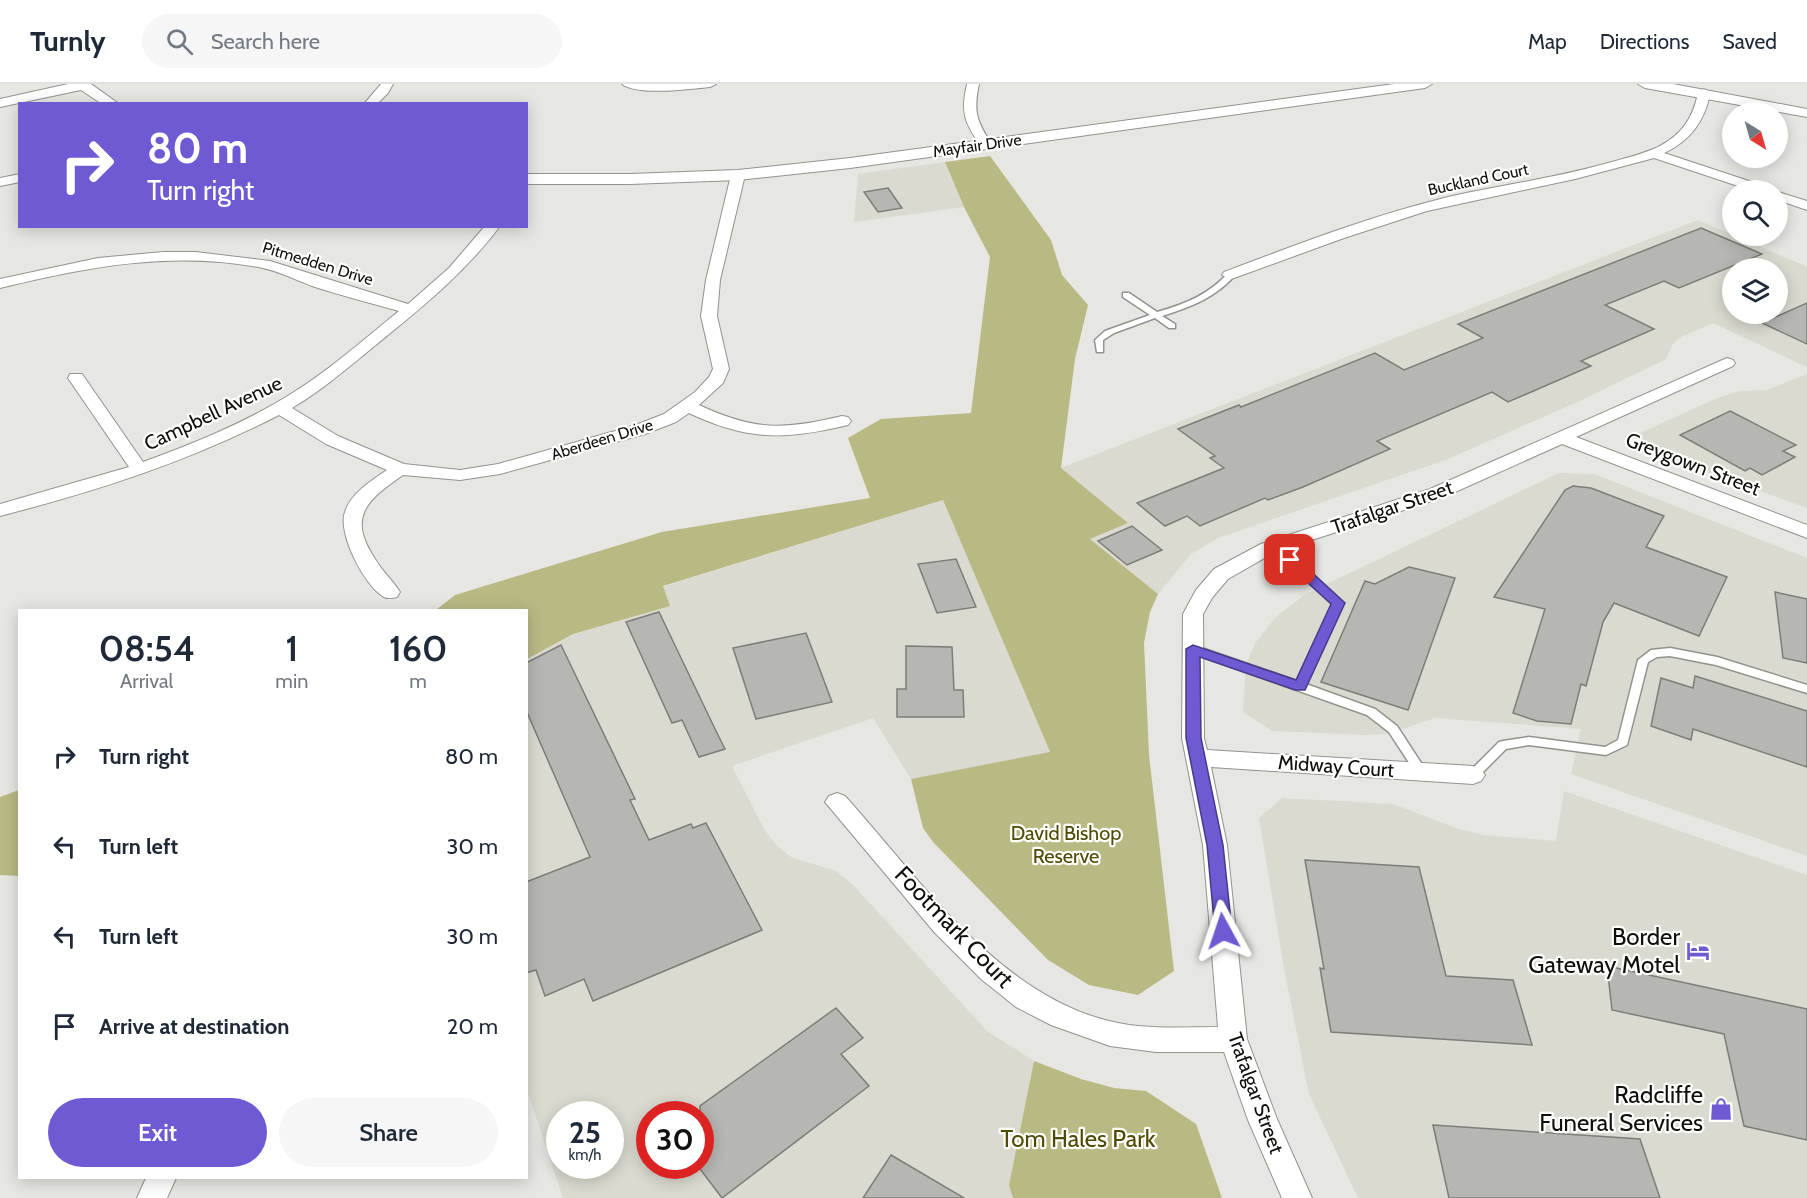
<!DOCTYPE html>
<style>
body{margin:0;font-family:Cabin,sans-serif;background:#f6f6f7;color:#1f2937;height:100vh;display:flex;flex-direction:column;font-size:22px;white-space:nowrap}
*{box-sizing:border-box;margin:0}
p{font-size:20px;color:#747a83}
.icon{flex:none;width:33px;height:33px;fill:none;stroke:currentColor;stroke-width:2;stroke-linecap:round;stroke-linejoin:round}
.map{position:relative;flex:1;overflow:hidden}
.drawer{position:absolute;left:18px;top:525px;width:510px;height:570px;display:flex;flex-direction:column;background:#fff;border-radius:0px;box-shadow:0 3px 15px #0003}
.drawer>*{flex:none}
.banner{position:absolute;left:18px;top:18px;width:510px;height:126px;border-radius:0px;box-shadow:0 3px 15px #0003;background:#6f5ad4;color:#fff;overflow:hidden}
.needle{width:39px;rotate:143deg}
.buttons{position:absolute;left:1722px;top:18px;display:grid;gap:12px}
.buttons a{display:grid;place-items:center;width:66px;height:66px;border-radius:50%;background:#fff;box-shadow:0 3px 15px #0003;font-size:30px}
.speed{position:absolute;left:546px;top:1017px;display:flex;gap:12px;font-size:30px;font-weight:700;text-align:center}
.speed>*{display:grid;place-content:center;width:78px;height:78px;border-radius:50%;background:#fff;box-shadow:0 3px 15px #0003;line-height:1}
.speed small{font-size:15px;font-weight:400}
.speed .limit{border:9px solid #d22;background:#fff;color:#111}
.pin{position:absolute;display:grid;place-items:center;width:51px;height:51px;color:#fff;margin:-26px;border-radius:12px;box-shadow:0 3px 9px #0006}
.me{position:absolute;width:66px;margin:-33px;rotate:355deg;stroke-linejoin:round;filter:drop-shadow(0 0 4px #0008)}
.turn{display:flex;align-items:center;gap:21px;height:126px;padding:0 30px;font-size:27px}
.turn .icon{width:78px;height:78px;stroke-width:2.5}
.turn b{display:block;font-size:42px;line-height:51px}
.eta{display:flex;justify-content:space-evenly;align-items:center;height:102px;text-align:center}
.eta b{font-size:36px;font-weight:600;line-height:42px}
.action{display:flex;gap:12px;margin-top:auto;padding:12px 30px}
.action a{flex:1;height:69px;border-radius:36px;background:#6f5ad4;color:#fff;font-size:24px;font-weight:600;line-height:69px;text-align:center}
.action a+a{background:#f6f6f7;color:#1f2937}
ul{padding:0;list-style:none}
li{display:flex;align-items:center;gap:18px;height:90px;padding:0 30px}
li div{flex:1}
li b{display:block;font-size:22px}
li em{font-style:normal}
header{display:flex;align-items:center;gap:36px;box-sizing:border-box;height:84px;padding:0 30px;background:#fff;border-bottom:2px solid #e0e1e3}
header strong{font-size:28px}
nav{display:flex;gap:33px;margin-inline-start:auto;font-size:21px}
.search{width:420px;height:54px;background:#f6f6f7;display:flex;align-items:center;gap:15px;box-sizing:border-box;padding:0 21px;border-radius:33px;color:#747a83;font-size:22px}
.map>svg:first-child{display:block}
</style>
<header>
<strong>Turnly</strong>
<div class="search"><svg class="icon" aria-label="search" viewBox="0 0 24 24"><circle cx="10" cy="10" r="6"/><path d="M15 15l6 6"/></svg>Search here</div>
<nav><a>Map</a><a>Directions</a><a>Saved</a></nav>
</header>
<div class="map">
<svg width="1807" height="1114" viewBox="0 0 1807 1114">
<rect width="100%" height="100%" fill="#e6e6e2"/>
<g fill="#dadad0" fill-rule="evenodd">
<path d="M945 78 964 123 854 138 858 90Z"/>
<path d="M1698 136 1807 183V283L1713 239 1681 253 1672 261 1666 275 1584 315 1448 375 1218 454 1191 470 1158 510 1090 455 1128 439 1061 384ZM1732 184H1778V230H1732Z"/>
<path d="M1807 290V424L1645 365 1636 351 1717 314 1740 307 1767 306Z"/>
<path d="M1559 389 1594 390 1807 474V772L1571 690 1581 645 1435 634 1387 650 1367 651 1272 647 1243 628 1246 580 1256 558 1276 533 1306 510Z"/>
<path d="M943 416 1050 669 911 695 873 634 732 682 764 745 776 761 791 773 836 787 853 801 987 947 1034 977 1009 1101 1013 1114H563L527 1006 526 575 573 550 669 522 662 503ZM560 1030H610V1082H560ZM650 1030H700V1082H650Z"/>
<path d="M1564 707 1807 791V1114H1358L1309 1010 1284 884 1259 734 1282 714 1393 720 1456 744 1483 751 1556 757Z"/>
</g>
<g fill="#b9b984">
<path d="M990 72 1051 156 1062 191 1088 221 1075 275 1061 384 1128 439 1090 455 1158 510 1150 528 1144 559 1149 671 1174 887 1138 911 1089 901 1048 876 933 758 923 744 911 695 1050 668 943 416 663 502 670 522 573 550 527 575 526 526H436L455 511 662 448 870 414 848 354 881 335 971 329 990 173 964 123 945 78Z"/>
<path d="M19 706V792L0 791V713Z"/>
<path d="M1034 977 1081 995 1114 1004 1146 1007 1196 1040 1222 1114H1013L1009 1101Z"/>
</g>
<g fill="#b6b6b3" stroke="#7d7d7a" stroke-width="1.5">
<path d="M888 104 902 124 878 128 864 108Z"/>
<path d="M1701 144 1762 170 1679 204 1664 197 1605 221 1654 245 1581 277 1591 282 1508 318 1492 308 1377 357 1390 365 1303 403 1268 416 1265 414 1200 442 1187 432 1165 442 1137 419 1224 384 1210 374 1215 372 1178 345 1239 321 1241 323 1375 269 1404 286 1483 254 1458 240Z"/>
<path d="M1807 219V260L1762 239Z"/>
<path d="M1730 327 1796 361 1783 367 1795 373 1762 391 1750 384 1745 387 1680 351Z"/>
<path d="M1573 402 1591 404 1664 432 1646 463 1727 493 1699 552 1614 519 1603 538 1586 602 1581 600 1571 640 1537 637 1513 629 1545 525 1494 513 1565 406Z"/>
<path d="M1132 442 1162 466 1127 481 1098 457Z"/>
<path d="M956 475 976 523 937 529 918 480Z"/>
<path d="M1409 483 1455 494 1408 626 1321 598 1365 497 1375 500Z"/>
<path d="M1775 508 1807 515V579L1783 574Z"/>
<path d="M659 528 716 647 725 665 699 673 682 636 672 639 626 538Z"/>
<path d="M806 549 832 618 756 635 733 564Z"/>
<path d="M561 561 635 715 630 716 649 756 691 740 693 744 706 739 762 846 593 917 584 895 545 912 536 886 526 889V798L590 773 526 626V579Z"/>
<path d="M906 562 952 563 954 606H963L964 633H897V605H906Z"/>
<path d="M1695 592 1807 627V683L1693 645 1691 656 1651 642 1661 594 1693 604Z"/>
<path d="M1305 776 1419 783 1446 892 1513 896 1532 961 1331 948 1320 884 1324 885Z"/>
<path d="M1607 882 1807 925V1056L1744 1042 1724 950 1612 926Z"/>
<path d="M836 924 863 954 841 970 869 1002 722 1114 700 1085V1022Z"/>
<path d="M1433 1041 1640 1055 1660 1114H1449Z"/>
<path d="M891 1071 964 1114H863Z"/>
</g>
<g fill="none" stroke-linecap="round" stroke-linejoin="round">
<g stroke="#92928f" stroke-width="3">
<g id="service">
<path d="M1230 187 1237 189C1217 213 1191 223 1162 232L1175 240V244H1169L1155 234 1114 249 1103 256V268H1097L1095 256 1105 247 1150 231 1123 213V209H1129L1157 228C1186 220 1210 210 1230 187Z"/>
<path d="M1274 459 1277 460 1343 519 1306 600 1375 625 1397 642 1425 685 1427 688 1425 691H1417L1389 648 1367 631 1189 568 1188 565 1189 562 1193 561 1297 597 1333 520 1271 464 1269 462Z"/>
<path d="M1670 564 1717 573 1807 601V609L1716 581 1670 572 1657 573 1648 578 1627 661 1606 671 1529 661 1506 665 1477 694H1469L1467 691 1469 688 1499 658 1503 657 1529 653 1605 663 1618 656 1638 576 1651 566Z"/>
</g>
</g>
<g stroke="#92928f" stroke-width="2">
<g id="minor">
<path d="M381 0H393L388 9 377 20H364Z"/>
<path d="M622 0H716L710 3C690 5 637 12 622 0Z"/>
<path d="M967 0H979C973 29 977 37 992 61L990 64H982C965 39 960 30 967 0Z"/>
<path d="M1704 5 1710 9C1705 37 1690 57 1664 69L1767 103 1768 106H1750L1654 74 1575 95 1427 127 1344 154 1234 194 1229 195 1222 191 1224 188C1298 160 1371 132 1448 113 1501 101 1556 94 1608 79 1626 74 1644 70 1660 62 1682 50 1693 34 1698 9Z"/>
<path d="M738 87 745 91 720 196 717 232 729 285 723 299 699 321C755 347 783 346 842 332L848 333 851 337 848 341C785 356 748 357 689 329L676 338 645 350 500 390 460 396 403 391C366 417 346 433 377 478 384 489 393 497 400 508L397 513C393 514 388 515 384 513 365 503 337 449 345 428 351 409 371 397 387 386L326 360 279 331C190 377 97 407 0 432V420L129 383 68 294 70 290H82L143 378C192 360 242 340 286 313 326 289 362 257 399 227 371 219 343 212 315 203 298 197 281 188 263 184 174 166 86 183 0 204V195L98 174 163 168H196L270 177 408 220 449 184 485 142H500C465 189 421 224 377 260 349 283 322 306 292 324L338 352 404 380 460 386 498 380 633 342 664 330 695 308 709 293 713 285 701 232 706 196 731 91Z"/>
<path d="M20 90V98L0 102V94Z"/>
<path d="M1778 108 1807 117V126L1778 116Z"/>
<path d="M1727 274 1733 276 1735 279 1733 282 1576 353 1807 441V454L1562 360 1444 413 1275 468 1228 495 1212 514 1203 530 1204 654 1207 666 1473 682 1481 685 1485 691 1481 697 1473 700 1211 683 1227 761 1247 955 1277 1035 1312 1114H1282L1248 1036 1224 968H1156L1110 962 1051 941 1016 923 981 895 935 849 825 718 829 712 837 709 845 712C919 794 996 909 1109 937 1144 946 1182 943 1218 943L1203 761 1182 654 1183 530 1196 506 1214 485 1261 460 1430 405Z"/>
<path d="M146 1094H176L167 1114H137Z"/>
</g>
</g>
<g stroke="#92928f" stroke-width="2">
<g id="tertiary">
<path d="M68 0H91L119 20H102L81 6 0 23V15Z"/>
<path d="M1394 0H1432L1425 4 850 84 738 96 630 100H526V90H630L738 86 850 74Z"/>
<path d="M1638 0H1673L1807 25V33L1645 4Z"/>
</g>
</g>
<use href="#service" fill="#fff" fill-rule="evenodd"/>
<use href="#minor" fill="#fff" fill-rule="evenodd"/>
<use href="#tertiary" fill="#fff" fill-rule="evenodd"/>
</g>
<path fill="#6f5ad4" stroke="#483a8a" stroke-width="1.5" d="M1290 472 1295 473 1345 519 1305 606H1295L1200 573 1201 654 1223 761 1232 847 1229 852 1223 854 1217 852 1215 847 1207 761 1186 654V565L1193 561 1296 596 1331 520 1286 479 1284 476Z"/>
<defs>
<g id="hotel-bare" transform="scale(1.8)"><path d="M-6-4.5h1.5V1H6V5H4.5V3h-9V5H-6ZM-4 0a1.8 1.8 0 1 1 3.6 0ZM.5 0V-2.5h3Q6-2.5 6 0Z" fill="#6f5ad4" stroke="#fffffe" stroke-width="2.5" paint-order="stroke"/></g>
<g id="shop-bare" transform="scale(1.8)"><path d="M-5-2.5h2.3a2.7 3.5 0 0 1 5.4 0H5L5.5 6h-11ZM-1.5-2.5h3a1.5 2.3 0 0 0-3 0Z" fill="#6f5ad4" stroke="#fffffe" stroke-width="2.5" paint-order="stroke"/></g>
</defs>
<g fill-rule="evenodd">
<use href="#hotel-bare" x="1698" y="867"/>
<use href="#shop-bare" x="1721" y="1025"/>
</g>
<g text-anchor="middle" stroke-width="4.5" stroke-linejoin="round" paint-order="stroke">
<g font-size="16" fill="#0f0f0e" stroke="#fffffe">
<text transform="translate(977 61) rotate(-8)" y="6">Mayfair Drive</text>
<text transform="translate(1478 95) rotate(-12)" y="6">Buckland Court</text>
<text transform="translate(318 179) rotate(17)" y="6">Pitmedden Drive</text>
<text transform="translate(602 355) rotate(-17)" y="6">Aberdeen Drive</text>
</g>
<g font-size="20" fill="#0f0f0e" stroke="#fffffe">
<text transform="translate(213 329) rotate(-25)" y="7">Campbell Avenue</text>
<text transform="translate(1693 380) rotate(21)" y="7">Greygown Street</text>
<text transform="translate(1392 423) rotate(-19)" y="7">Trafalgar Street</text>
<text transform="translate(1336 682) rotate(4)" y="7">Midway Court</text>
<text transform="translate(1256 1009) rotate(70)" y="7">Trafalgar Street</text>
</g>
<g font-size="20" fill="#4e4b03" stroke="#fffffe">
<text x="1066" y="756">David Bishop<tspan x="1066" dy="23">Reserve</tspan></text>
</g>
<g font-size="24" fill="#0f0f0e" stroke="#fffffe">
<text transform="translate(954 843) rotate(46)" y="8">Footmark Court</text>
</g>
<g font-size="24" fill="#0f0f0e" stroke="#fffffe" text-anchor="end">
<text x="1680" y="861">Border<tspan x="1680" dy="28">Gateway Motel</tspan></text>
<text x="1703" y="1019">Radcliffe<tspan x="1703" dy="28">Funeral Services</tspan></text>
</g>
<g font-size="24" fill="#4e4b03" stroke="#fffffe">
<text x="1078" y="1063">Tom Hales Park</text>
</g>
</g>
</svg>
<div class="buttons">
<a><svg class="needle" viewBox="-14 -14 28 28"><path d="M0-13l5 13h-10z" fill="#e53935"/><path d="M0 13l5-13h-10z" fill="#747a83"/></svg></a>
<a><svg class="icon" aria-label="search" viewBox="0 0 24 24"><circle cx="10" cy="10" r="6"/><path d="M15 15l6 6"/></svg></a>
<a><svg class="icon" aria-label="layers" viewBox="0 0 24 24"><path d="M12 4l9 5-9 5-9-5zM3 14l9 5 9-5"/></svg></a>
</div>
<div class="speed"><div>25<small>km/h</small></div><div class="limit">30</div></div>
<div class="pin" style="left:1290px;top:476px;background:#d93025"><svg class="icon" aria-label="arrive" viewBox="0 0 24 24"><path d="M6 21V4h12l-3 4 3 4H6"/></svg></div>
<svg class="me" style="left:1223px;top:847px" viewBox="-20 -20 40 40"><path d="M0-17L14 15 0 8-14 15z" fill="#6f5ad4" stroke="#fff" stroke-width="4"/></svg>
<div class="banner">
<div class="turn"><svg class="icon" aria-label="right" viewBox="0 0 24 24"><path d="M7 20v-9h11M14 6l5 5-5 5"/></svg><div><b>80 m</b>Turn right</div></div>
</div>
<section class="drawer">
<div class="eta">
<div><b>08:54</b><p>Arrival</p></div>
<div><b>1</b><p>min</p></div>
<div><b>160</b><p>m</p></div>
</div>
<ul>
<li><svg class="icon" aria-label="right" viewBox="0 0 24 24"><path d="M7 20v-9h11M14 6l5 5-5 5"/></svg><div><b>Turn right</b></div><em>80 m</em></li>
<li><svg class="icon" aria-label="left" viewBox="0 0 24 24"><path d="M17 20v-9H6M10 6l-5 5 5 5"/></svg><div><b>Turn left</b></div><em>30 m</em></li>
<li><svg class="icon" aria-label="left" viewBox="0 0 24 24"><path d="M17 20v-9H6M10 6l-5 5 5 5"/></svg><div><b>Turn left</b></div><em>30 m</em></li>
<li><svg class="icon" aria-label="arrive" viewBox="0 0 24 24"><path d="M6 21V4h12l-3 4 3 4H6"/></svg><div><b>Arrive at destination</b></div><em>20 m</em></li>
</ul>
<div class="action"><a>Exit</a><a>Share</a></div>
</section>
</div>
